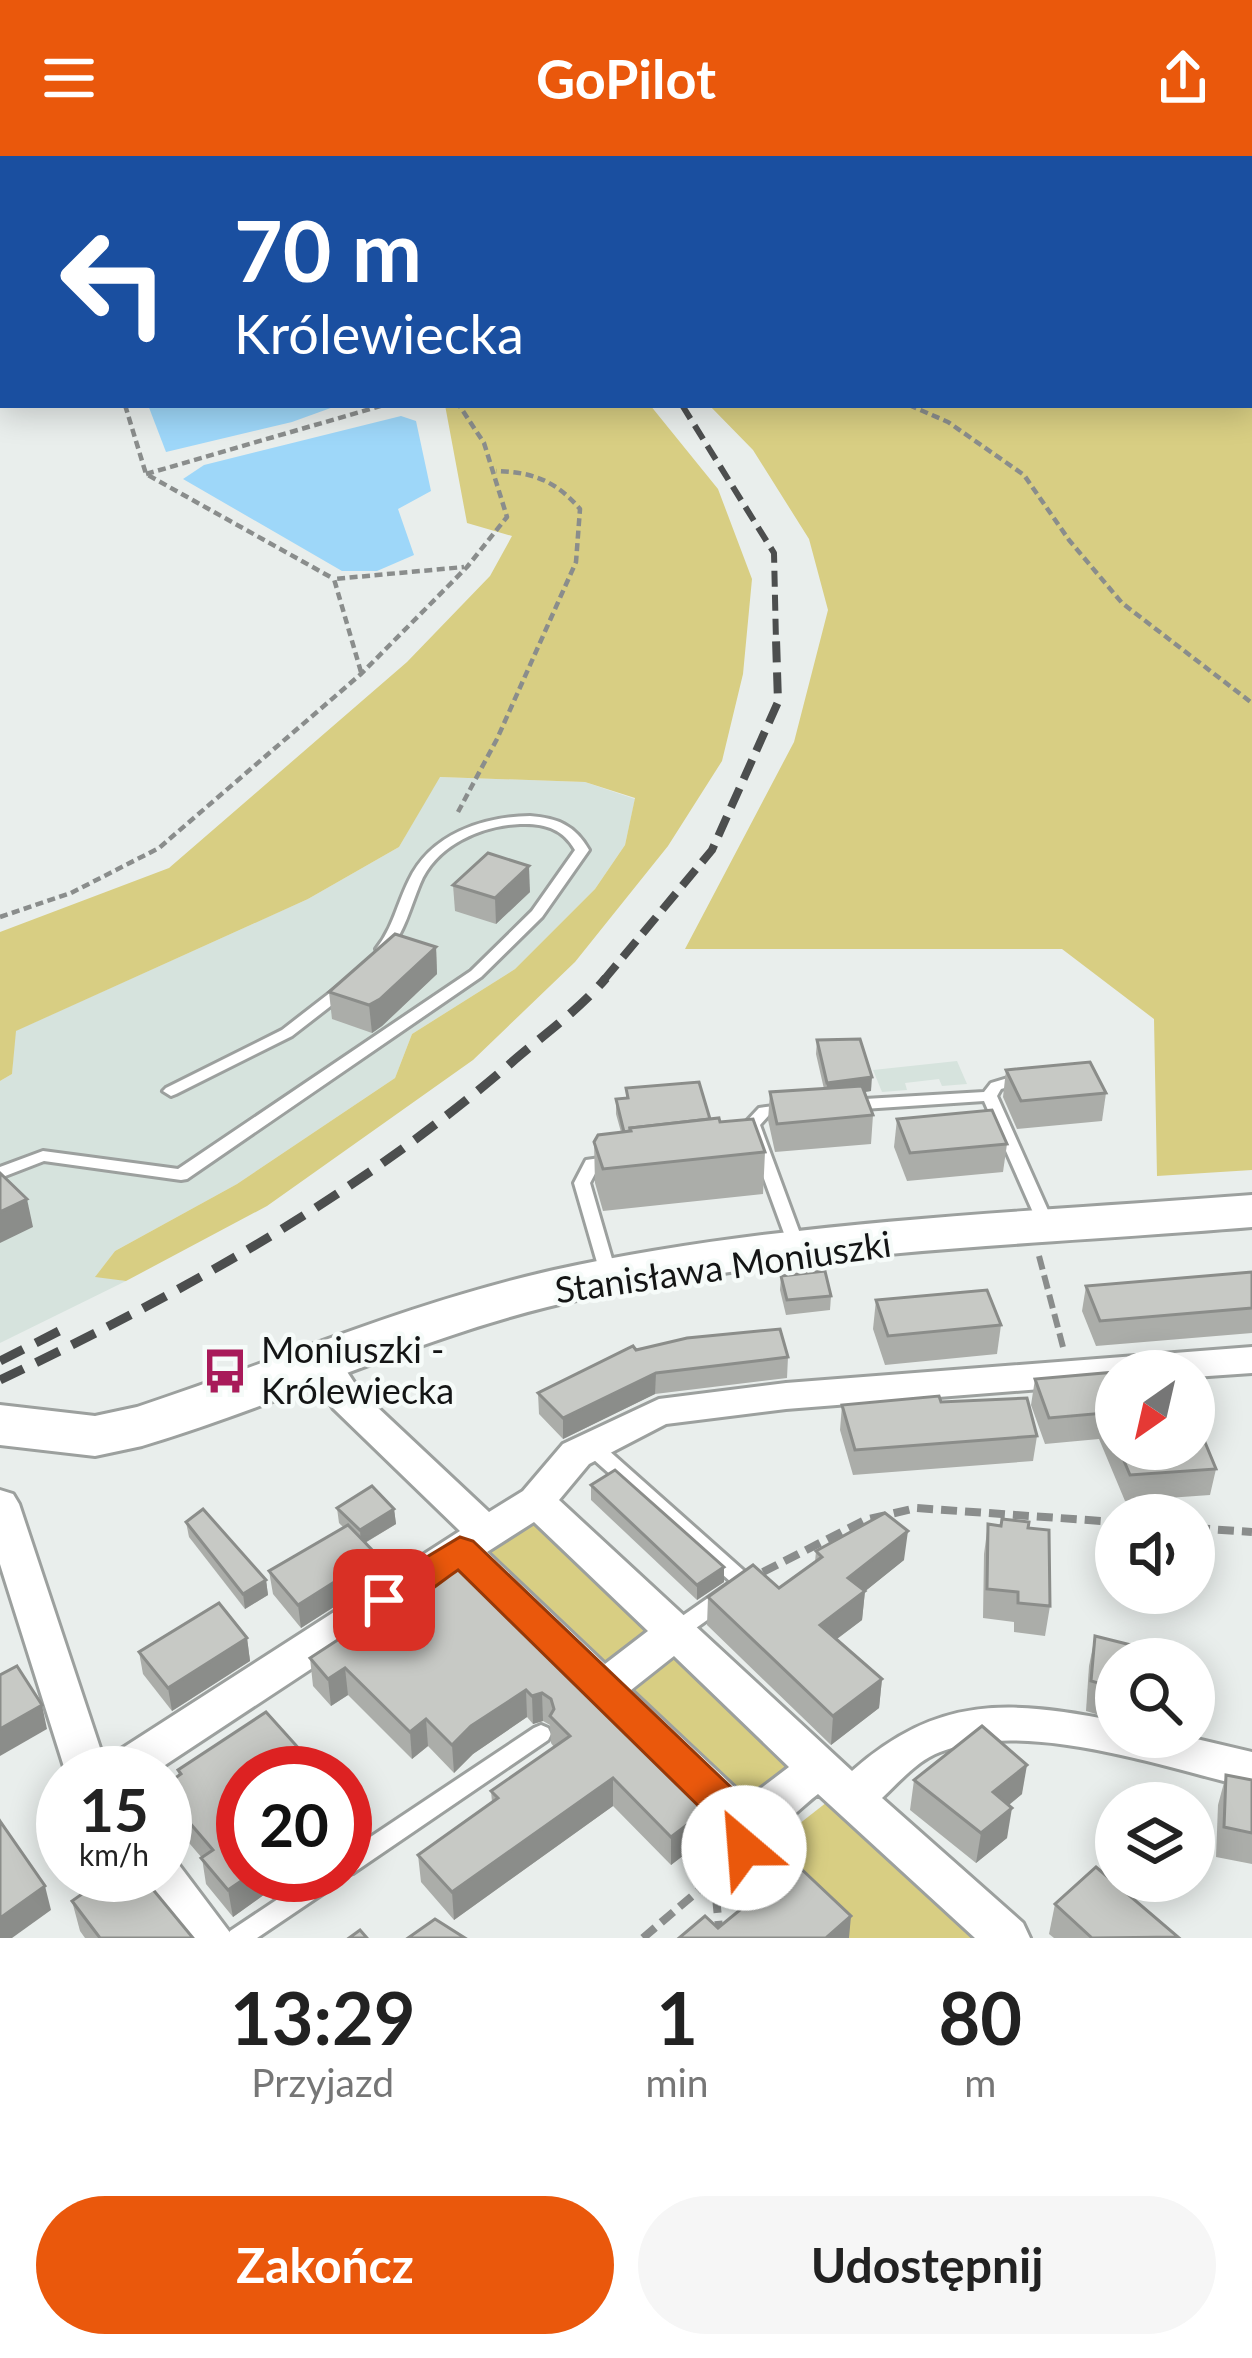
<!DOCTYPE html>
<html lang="pl">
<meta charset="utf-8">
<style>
body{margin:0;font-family:Lato,sans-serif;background:#f6f6f6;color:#222;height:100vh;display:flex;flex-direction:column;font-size:45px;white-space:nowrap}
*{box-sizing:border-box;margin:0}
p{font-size:39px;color:#767676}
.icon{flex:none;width:66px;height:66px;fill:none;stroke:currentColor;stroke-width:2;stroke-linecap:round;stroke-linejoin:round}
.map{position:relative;height:1782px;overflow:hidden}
.sheet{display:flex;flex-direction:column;background:#fff;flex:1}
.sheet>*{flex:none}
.banner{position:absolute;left:0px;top:0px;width:1254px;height:252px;box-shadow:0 6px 30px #0003;background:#1a4fa0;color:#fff;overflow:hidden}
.needle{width:78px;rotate:214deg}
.tools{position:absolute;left:1095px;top:1194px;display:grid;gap:24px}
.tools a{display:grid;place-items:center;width:120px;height:120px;border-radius:50%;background:#fff;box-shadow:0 6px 30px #0003;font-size:60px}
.speed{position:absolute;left:36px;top:1590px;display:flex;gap:24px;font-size:60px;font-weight:700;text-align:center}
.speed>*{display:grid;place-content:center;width:156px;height:156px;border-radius:50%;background:#fff;box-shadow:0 6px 30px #0003;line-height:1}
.speed small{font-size:30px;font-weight:400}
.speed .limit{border:18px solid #d22;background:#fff;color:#111}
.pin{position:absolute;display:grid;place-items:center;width:102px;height:102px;color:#fff;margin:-51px;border-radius:24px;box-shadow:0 6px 18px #0006}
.me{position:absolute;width:132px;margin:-66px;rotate:333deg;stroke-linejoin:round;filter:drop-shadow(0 0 9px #0008)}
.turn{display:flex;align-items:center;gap:42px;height:252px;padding:0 36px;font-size:54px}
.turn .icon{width:156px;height:156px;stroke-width:2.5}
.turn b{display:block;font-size:84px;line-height:102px}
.eta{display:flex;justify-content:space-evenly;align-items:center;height:204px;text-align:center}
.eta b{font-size:72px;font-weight:700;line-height:84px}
.action{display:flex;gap:24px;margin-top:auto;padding:24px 36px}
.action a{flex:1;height:138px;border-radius:72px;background:#ea580c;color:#fff;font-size:48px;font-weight:700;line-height:138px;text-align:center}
.action a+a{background:#f6f6f6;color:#222}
header{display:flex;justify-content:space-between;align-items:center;height:156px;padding:0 36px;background:#ea580c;color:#fff;font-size:54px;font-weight:700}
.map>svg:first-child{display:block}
</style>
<header><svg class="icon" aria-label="menu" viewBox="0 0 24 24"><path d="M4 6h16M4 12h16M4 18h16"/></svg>GoPilot<svg class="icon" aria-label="share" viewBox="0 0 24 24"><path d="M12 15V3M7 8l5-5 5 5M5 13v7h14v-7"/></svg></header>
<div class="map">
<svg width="1252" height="1782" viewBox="0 0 1252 1782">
<rect width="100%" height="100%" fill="#e9eeec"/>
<g fill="#d6e3dd">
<path d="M439 621 585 626 635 643 625 689 595 733 515 813 412 878 395 922 237 1028 115 1095 96 1120 126 1125 0 1187V925L12 918 15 875 308 743 399 691Z"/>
<path d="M957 905 967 928 942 930 939 923 905 927 907 934 882 936 873 914Z"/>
</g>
<g fill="#d8ce83">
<path d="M1252 81V1014L1157 1020 1154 863 1062 793H685L794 586 828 454 809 383 753 294 709 249H1251Z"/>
<path d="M445 249H650L718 333 752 423 743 518 722 605 668 690 575 806 473 904 267 1050 126 1125 95 1121 115 1095 237 1028 395 922 412 878 515 813 595 733 625 689 635 642 585 626 440 621 399 691 308 743 16 875 12 918 0 925V776L169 712 407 506 490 420 512 380 467 367Z"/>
<path d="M529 1364 652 1473 616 1508 603 1507 490 1395 493 1387Z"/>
<path d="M674 1494 797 1614 758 1645 745 1644 630 1531Z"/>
<path d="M836 1639 989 1782H849L762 1697Z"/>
</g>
<g fill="#9ed7f9">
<path d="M148 249H339L292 266 166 296Z"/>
<path d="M401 260 416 265 431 335 398 353 414 399 377 415H342L183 323 204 309Z"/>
</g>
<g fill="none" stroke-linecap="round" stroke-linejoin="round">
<g stroke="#9ca09e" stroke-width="6">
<g id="lane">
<path d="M530 660C557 662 575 669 589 694L542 761 481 821 187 1023 181 1024 44 1005 0 1022V1011L43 995 178 1013 471 815 532 755 575 694C563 672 543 667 520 668 479 670 436 690 420 728 410 752 405 775 388 796H378L376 793C393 772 397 748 409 724 431 678 482 661 530 660Z"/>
<path d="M345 828 352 832 350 835 292 880 176 938 171 940 163 935 166 932 282 874 340 829Z"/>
<path d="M1021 918 1026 920 1029 923 1026 926 1001 933 997 940 1055 1070 1053 1074H1041L1039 1070 984 945 848 954 840 949 848 944 984 936 991 927Z"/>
<path d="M789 948 794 950 797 953 794 956 769 959 760 969 805 1091 803 1095H791L789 1091 744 968 759 952Z"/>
<path d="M614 1000 622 1005 620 1009 598 1012 590 1027 617 1120 615 1124H603L601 1120 574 1027 586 1004Z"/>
<path d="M591 1283 598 1285 752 1422 755 1427 752 1432 682 1482 675 1484 668 1482 665 1476 668 1470 731 1426 584 1295 582 1290 584 1285Z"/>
<path d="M541 1569 548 1572 551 1578 548 1584 353 1717 345 1720 343 1719 340 1726 257 1782H227L230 1775 314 1719H345V1698L534 1572Z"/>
<path d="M745 1661 753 1663C762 1694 741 1717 714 1730L706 1727 703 1720 706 1713 733 1688 734 1670 737 1663Z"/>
</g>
</g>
<g stroke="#9ca09e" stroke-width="6">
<g id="street">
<path d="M1252 1191V1217L1194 1221V1215H1116V1227L786 1253 666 1268 589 1308 559 1344 852 1615C938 1539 1009 1544 1116 1565V1581H1188L1252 1596V1632C1165 1612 1026 1562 940 1596 918 1604 899 1626 882 1642L1023 1767 1030 1782H975L818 1638C793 1657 763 1695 730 1683L458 1416 153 1617H66L0 1408V1334L13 1338 19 1348 104 1604 460 1375 333 1252 305 1208 310 1199 323 1195 336 1199 359 1234 489 1356 523 1335 563 1288 659 1243 786 1227ZM534 1366 648 1475 605 1508 487 1396ZM674 1500 789 1611 747 1643 631 1534Z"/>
<path d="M165 1701 176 1705 234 1782H183L138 1719H165Z"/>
</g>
</g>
<g stroke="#9ca09e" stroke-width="6">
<path id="secondary" d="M1252 1039V1071C1023 1090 770 1095 547 1151 408 1186 279 1249 142 1290L95 1300 0 1289V1249L95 1260 137 1251C276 1205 411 1146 554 1114 782 1064 1020 1057 1252 1039Z"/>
</g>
<path stroke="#8a8d8c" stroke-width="3" stroke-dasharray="6 3" stroke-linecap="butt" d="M472 0 485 3"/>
<g stroke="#8a8d8c" stroke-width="4.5" stroke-dasharray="8 4.5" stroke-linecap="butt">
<path d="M125 249 146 318 334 423"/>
<path d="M909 249 948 266 1024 319 1069 384 1122 447 1252 547"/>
<path d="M146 318 384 249"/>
<path d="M361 516 334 423 464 411"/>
<path d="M458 656 497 583 576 406 580 353C556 325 533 316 496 315"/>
<path d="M0 761 71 737 159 692 361 518 467 411 507 361 484 287 459 249"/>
</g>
<path stroke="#8a8d8c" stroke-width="6" stroke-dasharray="14 6" stroke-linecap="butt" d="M1039 1100 1063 1191"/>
<g stroke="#8a8d8c" stroke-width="8" stroke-dasharray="16 8" stroke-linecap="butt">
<path d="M1194 1372 1252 1376"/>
<path d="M763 1416 865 1364 916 1352 1116 1366"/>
<path d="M759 1707 780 1727"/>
<path d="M716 1741 720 1782"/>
<path d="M643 1782 698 1735"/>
</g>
<use href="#lane" fill="#fff" fill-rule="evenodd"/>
<use href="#street" fill="#fff" fill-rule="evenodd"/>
<use href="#secondary" fill="#fff" fill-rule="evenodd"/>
<path stroke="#4c4e4e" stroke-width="4.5" stroke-dasharray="14 6" stroke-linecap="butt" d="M194 0 211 3"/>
<path stroke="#4c4e4e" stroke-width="6" stroke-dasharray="16 8" stroke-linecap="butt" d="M682 249 774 397 776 486"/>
<path stroke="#4c4e4e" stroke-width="8" stroke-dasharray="21 10" stroke-linecap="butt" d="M603 825 712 694 778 546 776 483"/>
<g stroke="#4c4e4e" stroke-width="9" stroke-dasharray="26 14" stroke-linecap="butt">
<path d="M0 1205 67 1171"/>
<path d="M0 1224C182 1137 357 1040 511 907 542 880 579 854 606 822"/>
</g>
</g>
<g fill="#abada9">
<path d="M453 729 530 736 496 768 455 755Z"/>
<path d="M436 791 437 818 382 870 372 877 332 863 329 836Z"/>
<path d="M817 884 871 935 864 936 873 959 871 988 775 996 768 964 770 936 824 933 816 898Z"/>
<path d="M1006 914 1106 937 1102 965 1017 973 1003 941Z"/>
<path d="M626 932 720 966 765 996 763 1038 603 1055 595 1027 594 986 621 976 616 958V943L626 942Z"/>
<path d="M897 963 1007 988 1003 1016 907 1025 894 991Z"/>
<path d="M1252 1116V1177L1096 1190 1082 1155 1086 1130Z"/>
<path d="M781 1120 831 1140 830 1154 786 1159 780 1134Z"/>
<path d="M876 1144 1001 1169 997 1198 885 1209 873 1173Z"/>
<path d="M636 1194 788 1201 787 1222 655 1238 563 1283 539 1258 538 1237Z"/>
<path d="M1116 1216V1293H1194L1216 1313 1210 1339 1125 1345 1099 1283 1045 1288 1031 1249 1035 1223Z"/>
<path d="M941 1246 1037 1280 1033 1305 853 1319 840 1274 842 1249Z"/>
<path d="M591 1329 724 1426 697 1444 591 1344Z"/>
<path d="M337 1352 394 1353 396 1368 365 1387 379 1422 301 1472 273 1438 269 1415 344 1372 339 1367Z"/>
<path d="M186 1366 266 1424 268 1439 245 1453 189 1381Z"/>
<path d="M988 1368 1028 1372 1050 1450 1045 1480 1014 1476V1466L983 1462 984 1398Z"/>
<path d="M816 1395 904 1404 865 1435 862 1464 837 1483 882 1523 879 1552 831 1589 707 1469 708 1441 779 1432 815 1406Z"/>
<path d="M458 1396 715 1675 671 1709 613 1650 454 1764 421 1726 418 1699 492 1646 491 1635 554 1591 551 1587 550 1569 543 1565 533 1568 527 1561 473 1598 454 1617 428 1590 412 1603 348 1539 331 1550 313 1530 310 1502 375 1459 374 1448Z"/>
<path d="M1095 1480 1116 1503V1564L1086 1555 1089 1510Z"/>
<path d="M247 1482 250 1505 172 1555 143 1518 139 1496Z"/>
<path d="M1194 1505 1201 1548 1194 1578Z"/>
<path d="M311 1606 313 1617H243V1683L239 1685 265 1738 233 1761 206 1728 202 1702 165 1659V1629L179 1619 178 1614Z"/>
<path d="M1226 1619 1252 1624V1708L1216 1701 1218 1649Z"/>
<path d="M914 1624 1022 1638 1009 1649 1007 1682 976 1707 910 1654Z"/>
<path d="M72 1745 193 1782H85L80 1775Z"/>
<path d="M1055 1748 1178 1782H1054L1049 1778Z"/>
</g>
<g fill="#8b8d8a">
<path d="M529 710 530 736 496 768 495 742Z"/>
<path d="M436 791 437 818 382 870 372 877 369 849Z"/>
<path d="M872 921 871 935 826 942 827 927Z"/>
<path d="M27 1043 33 1071 0 1087V1056Z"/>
<path d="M656 1217 655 1238 563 1283V1262Z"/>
<path d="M394 1353 396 1368 361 1389 360 1374Z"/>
<path d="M908 1375 904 1404 863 1437 865 1435 862 1464 818 1497 820 1469 848 1422Z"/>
<path d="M377 1399 379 1422 301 1472 298 1449Z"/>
<path d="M724 1411V1426L697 1444V1429Z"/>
<path d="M266 1424 268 1439 245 1453 243 1438Z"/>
<path d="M247 1482 250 1505 172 1555 168 1532Z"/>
<path d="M345 1512 348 1539 331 1550 328 1523Z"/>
<path d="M882 1523 879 1552 831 1589 833 1560Z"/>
<path d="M526 1534 527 1561 473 1598 454 1617 452 1589 471 1570Z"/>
<path d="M542 1537 543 1565 533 1568 532 1540Z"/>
<path d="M42 1549 47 1573 0 1600V1573Z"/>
<path d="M426 1563 428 1590 412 1603 410 1576Z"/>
<path d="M311 1606 313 1617H302V1613Z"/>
<path d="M1027 1609 1022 1638 988 1666 993 1636Z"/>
<path d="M613 1622V1650L454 1764 452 1736Z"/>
<path d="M716 1647 715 1675 671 1709V1681Z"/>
<path d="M1012 1652 1007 1682 976 1707 981 1677Z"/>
<path d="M243 1653V1683L228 1693 223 1666Z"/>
<path d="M250 1719H262L265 1738 233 1761 228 1734Z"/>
<path d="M45 1730 51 1754 12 1782H0V1762Z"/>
<path d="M851 1760 849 1782H826Z"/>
</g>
<g fill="#c7c9c5" stroke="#8b8d8a" stroke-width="3">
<path d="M488 697 529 710 495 742 453 729Z"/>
<path d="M395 778 436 791 380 843 369 849 329 836Z"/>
<path d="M860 883 872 921 827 927 817 884Z"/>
<path d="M1090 906 1106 937 1021 945 1006 914Z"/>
<path d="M699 926 710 963 630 972V975L624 976 616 943 628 942 626 932Z"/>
<path d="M862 930 873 959 777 968 770 936Z"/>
<path d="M992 954 1007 988 910 997 897 963Z"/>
<path d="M719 962 720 966 753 963 765 996 603 1013 594 986 598 979 631 975 630 972Z"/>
<path d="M0 1017 27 1043 0 1056Z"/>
<path d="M825 1115 831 1140 787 1144 781 1120Z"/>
<path d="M1252 1116V1152L1100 1165 1086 1130Z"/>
<path d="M987 1134 1001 1169 888 1180 876 1144Z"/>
<path d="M780 1173 788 1201 656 1217 563 1262 538 1237 633 1190 636 1194 687 1182Z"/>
<path d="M1116 1216V1286L1104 1257 1049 1262 1035 1223Z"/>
<path d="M939 1240 941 1246 1027 1242 1037 1280 855 1294 842 1249Z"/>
<path d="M1202 1279 1216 1313 1130 1319 1119 1293H1194V1280Z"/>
<path d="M615 1314 724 1411 697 1429 591 1329Z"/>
<path d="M372 1330 394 1353 360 1374 337 1352Z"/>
<path d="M203 1353 266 1424 243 1438 186 1366Z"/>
<path d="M885 1357 908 1375 848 1422 865 1435 820 1469 882 1523 833 1560 708 1441 753 1409 779 1432 822 1401 816 1395Z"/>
<path d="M1002 1363 1029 1366 1028 1372 1049 1374 1050 1450 1018 1447V1436L987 1433 988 1368 1001 1370Z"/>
<path d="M348 1369 377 1399 298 1449 269 1415Z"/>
<path d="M458 1396 716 1647 671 1681 613 1622 452 1736 418 1699 498 1642 491 1635 570 1580 550 1560 554 1553 551 1543 542 1537 532 1540 526 1534 471 1570 452 1589 426 1563 410 1576 345 1512 328 1523 310 1502 382 1455 374 1448Z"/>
<path d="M219 1447 247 1482 168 1532 139 1496Z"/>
<path d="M1095 1480 1187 1503H1116V1532L1091 1525Z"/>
<path d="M1194 1505 1200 1506 1201 1548 1194 1547Z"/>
<path d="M17 1510 42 1549 0 1573V1519Z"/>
<path d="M266 1556 311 1606 302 1613 306 1617H243V1653L223 1666 243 1690V1719H250L228 1734 201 1702 213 1694 165 1638V1629L181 1618 178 1614Z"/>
<path d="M982 1570 1027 1609 993 1636 1012 1652 981 1677 914 1624Z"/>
<path d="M1226 1619 1252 1624V1677L1224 1671Z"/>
<path d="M0 1665 45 1730 0 1762Z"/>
<path d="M796 1708 851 1760 826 1782H679L705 1760 718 1772Z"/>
<path d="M1096 1711 1178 1781 1092 1782 1055 1748Z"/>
<path d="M109 1719H141L193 1782H100L72 1745Z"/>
<path d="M435 1763 465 1782H408Z"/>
<path d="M360 1774 367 1782H349Z"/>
</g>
<path fill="#ea580c" stroke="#983908" stroke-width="3" d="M460 1381 473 1385 759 1658 765 1670 758 1705 744 1710 730 1705 724 1692 725 1676 458 1414C434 1430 400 1463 372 1454L366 1444 372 1434Z"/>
<defs>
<g id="bus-bare" transform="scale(3.6)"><path d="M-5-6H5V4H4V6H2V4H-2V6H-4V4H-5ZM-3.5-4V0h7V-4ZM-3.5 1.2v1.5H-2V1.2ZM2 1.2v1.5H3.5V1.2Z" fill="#a81a59" stroke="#f6fbf9" stroke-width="2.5" paint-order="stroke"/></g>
</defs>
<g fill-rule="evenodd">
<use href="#bus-bare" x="225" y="1215"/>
</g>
<g text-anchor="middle" stroke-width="9" stroke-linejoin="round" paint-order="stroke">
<g font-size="36" fill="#141515" stroke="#f6fbf9">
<text transform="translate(723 1111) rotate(-8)" y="13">Stanisława Moniuszki</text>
</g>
<g font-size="36" fill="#141515" stroke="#f6fbf9" text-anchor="start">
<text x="261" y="1207">Moniuszki -<tspan x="261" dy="41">Królewiecka</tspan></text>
</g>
</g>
</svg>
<div class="tools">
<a><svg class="needle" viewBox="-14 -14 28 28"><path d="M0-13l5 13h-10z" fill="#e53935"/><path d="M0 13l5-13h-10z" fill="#767676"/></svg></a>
<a><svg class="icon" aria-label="sound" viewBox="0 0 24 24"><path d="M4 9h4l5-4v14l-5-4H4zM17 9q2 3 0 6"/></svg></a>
<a><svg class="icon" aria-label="search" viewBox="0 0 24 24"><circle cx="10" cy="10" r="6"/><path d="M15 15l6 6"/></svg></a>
<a><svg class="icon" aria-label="layers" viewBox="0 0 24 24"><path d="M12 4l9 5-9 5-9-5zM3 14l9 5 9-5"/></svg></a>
</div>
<div class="speed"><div>15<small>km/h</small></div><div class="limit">20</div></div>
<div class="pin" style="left:384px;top:1444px;background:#d93025"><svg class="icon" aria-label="arrive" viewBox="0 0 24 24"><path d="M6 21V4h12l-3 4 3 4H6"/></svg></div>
<svg class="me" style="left:744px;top:1692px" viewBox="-20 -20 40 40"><circle r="19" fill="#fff"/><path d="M0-13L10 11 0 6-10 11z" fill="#ea580c"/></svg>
<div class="banner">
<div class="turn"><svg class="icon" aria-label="left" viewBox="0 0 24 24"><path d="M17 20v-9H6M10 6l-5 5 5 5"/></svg><div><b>70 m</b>Królewiecka</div></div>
</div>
</div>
<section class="sheet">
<div class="eta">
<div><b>13:29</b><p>Przyjazd</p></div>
<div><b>1</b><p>min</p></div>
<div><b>80</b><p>m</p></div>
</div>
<div class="action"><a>Zakończ</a><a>Udostępnij</a></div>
</section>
